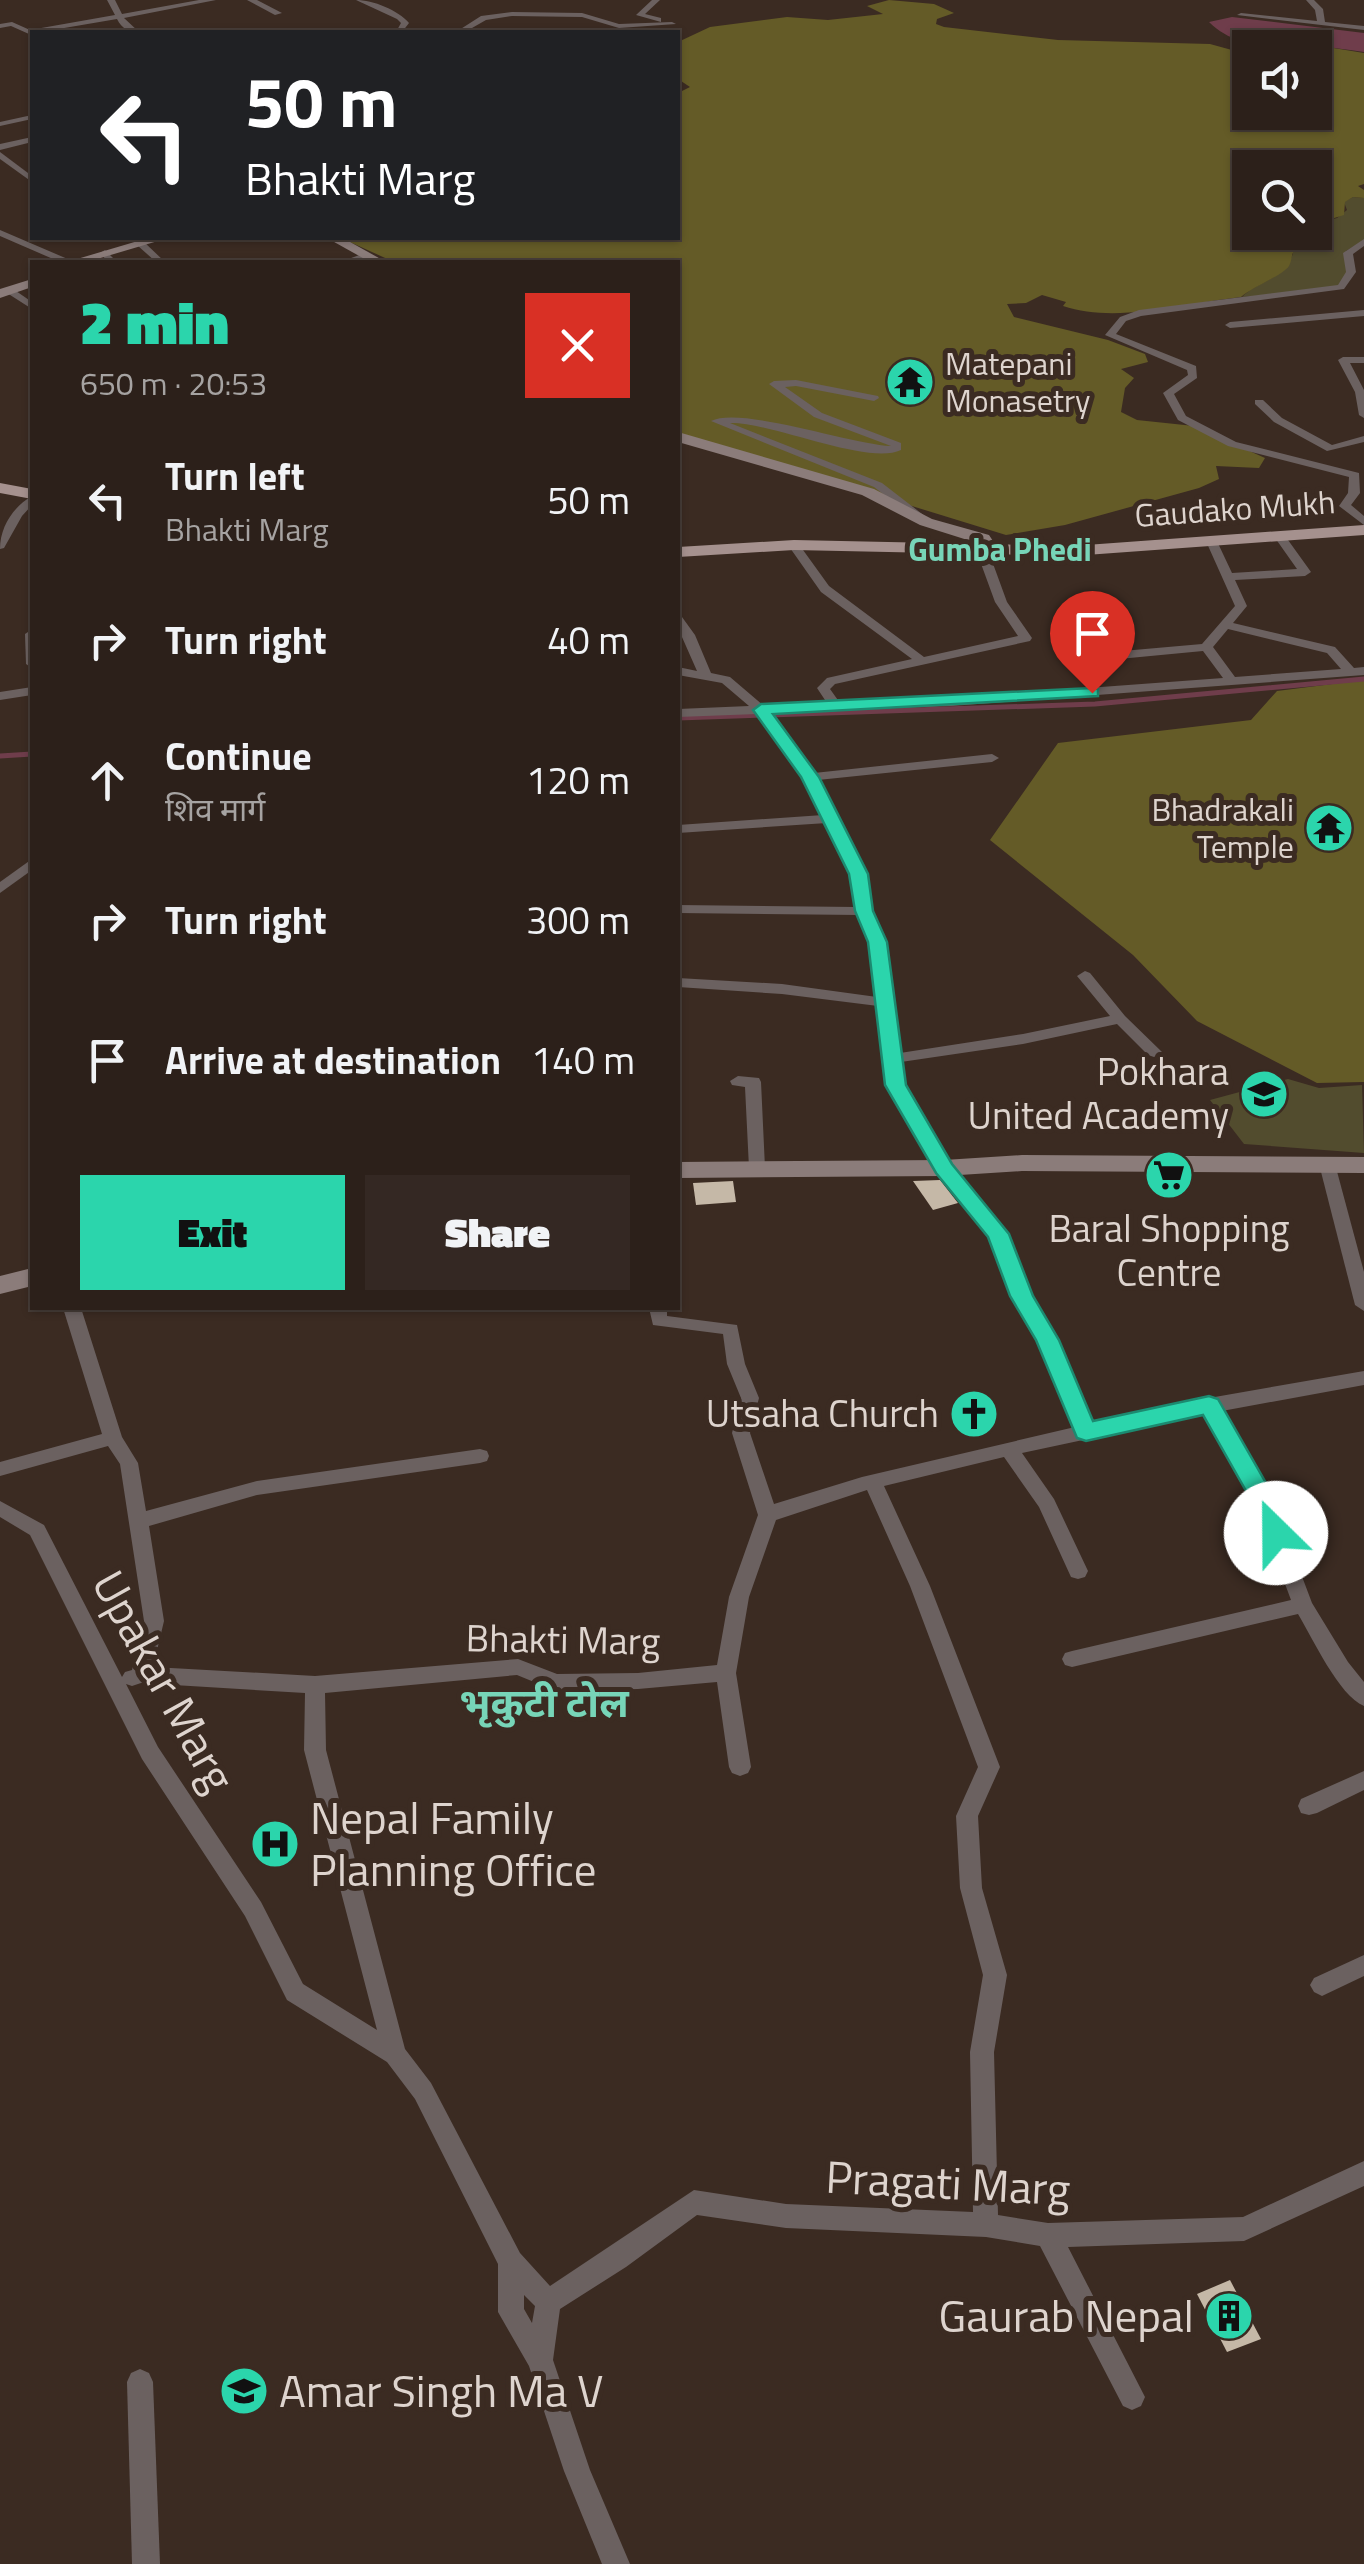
<!DOCTYPE html>
<meta charset="utf-8">
<style>
body{margin:0;font-family:"Titillium Web","Noto Sans Devanagari",sans-serif;background:#342823;color:#f1f3f6;height:100vh;display:flex;flex-direction:column;font-size:38px;white-space:nowrap}
*{box-sizing:border-box;margin:0}
p{font-size:32px;color:#a6a3a2}
.icon{flex:none;width:55px;height:55px;fill:none;stroke:currentColor;stroke-width:2;stroke-linecap:round;stroke-linejoin:round}
.map{position:relative;flex:1;overflow:hidden}
.details{position:absolute;left:30px;top:260px;width:650px;height:1050px;display:flex;flex-direction:column;background:#2c201a;border-radius:0px;box-shadow:0 2px 8px #0004,0 0 0 2px #483e39}
.details>*{flex:none}
.banner{position:absolute;left:30px;top:30px;width:650px;height:210px;border-radius:0px;box-shadow:0 2px 8px #0004,0 0 0 2px #483e39;background:#202124;color:#fff;overflow:hidden}
.tools{position:absolute;left:1232px;top:30px;display:grid;gap:20px}
.tools a{display:grid;place-items:center;width:100px;height:100px;border-radius:0px;background:#2c201a;box-shadow:0 2px 8px #0004,0 0 0 2px #483e39;font-size:50px}
.pin{position:absolute;display:grid;place-items:center;width:85px;height:85px;color:#fff;margin:-102px -42px;border-radius:50% 50% 50% 0;rotate:-45deg;box-shadow:0 0 10px #0007}
.pin .icon{rotate:45deg}
.me{position:absolute;width:110px;margin:-55px;rotate:337deg;stroke-linejoin:round;filter:drop-shadow(0 0 8px #0008)}
.turn{display:flex;align-items:center;gap:35px;height:210px;padding:0 50px;font-size:45px}
.turn .icon{width:130px;height:130px;stroke-width:2.5}
.turn b{display:block;font-size:70px;line-height:85px}
.round{display:grid;place-items:center;flex:none;width:105px;height:105px;border-radius:0px;background:#342823}
.head{display:flex;align-items:center;justify-content:space-between;height:170px;padding:0 50px}
h1{font-size:60px;font-weight:800;line-height:75px;color:#2bd5ac}
.button{display:flex;gap:20px;margin-top:auto;padding:20px 50px}
.button a{flex:1;height:115px;border-radius:0px;background:#2bd5ac;color:#111;font-size:40px;font-weight:800;line-height:115px;text-align:center}
.button a+a{background:#342823;color:#f1f3f6}
ul{padding:0;list-style:none}
li{display:flex;align-items:center;gap:30px;height:140px;padding:0 50px}
li div{flex:1}
li b{display:block;font-size:38px}
li em{font-style:normal}
.map>svg:first-child{display:block}
</style>
<div class="map">
<svg width="1364" height="2564" viewBox="0 0 1364 2564">
<rect width="100%" height="100%" fill="#3b2b22"/>
<g fill="#524c2e">
<path d="M1353 197 1364 198V240L1346 251 1347 271 1340 286 1320 291 1242 297C1253 285 1272 281 1284 269 1289 265 1290 259 1293 254L1285 234 1315 232V224L1337 218 1347 210 1344 202Z"/>
<path d="M1288 1079 1319 1088 1362 1085 1364 1153 1244 1144 1210 1100Z"/>
</g>
<g fill="#645b27">
<path d="M889 0 934 4 954 13 937 19 936 24 944 27 1058 40 1210 44 1250 55V112H1315V51L1319 49 1315 45 1364 53V184L1358 186 1364 190V198L1353 197 1345 202 1344 215 1315 224V168H1250V232L1287 233 1285 239 1294 251C1291 255 1292 261 1289 266 1282 276 1252 287 1241 297 1186 303 1116 324 1063 306L1066 302 1042 295 1026 303 1007 304 1014 317 1108 340 1145 354 1148 362 1121 369 1134 378 1125 388 1121 412 1137 420 1194 426 1265 458 1259 468 1216 466 1219 479 1199 488 1065 525 1006 535 678 434V262H394L341 238H678V93L690 87 678 79V42L710 27 787 17 828 20 883 14 867 6Z"/>
<path d="M1364 680V1082L1317 1083 1197 1021 1133 955 990 840 1058 743 1251 720 1277 691Z"/>
</g>
<path fill="#6f3d4b" d="M1232 17 1364 33V52C1348 50 1332 47 1316 46 1275 42 1241 53 1209 22Z"/>
<g fill="none" stroke-linecap="round" stroke-linejoin="round">
<g stroke="#6f3d4b" stroke-width="5">
<path d="M678 718 1095 704 1364 679"/>
<path d="M0 756 32 754"/>
</g>
</g>
<g fill="#c5b8a7">
<path d="M940 1180 958 1203 933 1210 913 1181Z"/>
<path d="M733 1181 736 1202 696 1205 693 1183Z"/>
<path d="M1230 2280 1261 2339 1227 2352 1197 2294Z"/>
</g>
<g fill="none" stroke-linecap="round" stroke-linejoin="round">
<g fill="#6b6160" fill-rule="evenodd">
<path d="M107 0H115L122 14 199 0H216L124 18 139 32C129 32 122 29 117 19L29 34 11 26 0 28V24L12 22 30 30 115 15Z"/>
<path d="M247 0H257L282 13 275 15Z"/>
<path d="M356 0C373 0 398 10 409 23L402 32H396L401 23 397 19Z"/>
<path d="M652 0H660L645 14 661 18V22L636 15Z"/>
<path d="M1306 0H1314L1323 9 1325 22 1364 26V30L1237 15 1241 13 1317 21 1315 10Z"/>
<path d="M512 12 582 13 619 24 672 22 676 24 619 28 582 17 512 16 486 20 465 32H456L481 16Z"/>
<path d="M32 115V119L0 126V122Z"/>
<path d="M32 137V142L0 150V144Z"/>
<path d="M0 152 32 176V182L0 159Z"/>
<path d="M0 230 70 260 72 262H60L0 236Z"/>
<path d="M1364 239V246L1353 254 1356 272 1344 289 1141 316 1126 321 1116 334 1196 366 1197 378 1174 394 1186 416 1236 442 1359 473 1360 493 1351 505 1364 516V525L1339 506 1348 493 1349 477 1228 446 1178 420 1163 393 1188 375 1187 370 1105 335 1120 317 1139 310 1338 285 1346 272 1343 253Z"/>
<path d="M137 241H143L165 262H156L137 245Z"/>
<path d="M105 250 117 262H108L100 253Z"/>
<path d="M365 253 370 256 368 258 353 262H340Z"/>
<path d="M7 289H13L32 302V309L7 293Z"/>
<path d="M1364 310V316L1230 328 1225 325 1230 322Z"/>
<path d="M1343 357H1364V363H1350L1364 390V418L1359 415 1355 392 1338 360Z"/>
<path d="M796 380 878 396 879 398 874 401 796 386 785 387 822 413 901 443V450C868 466 772 422 730 423L882 483 926 517V521H918L874 487 711 421C741 406 850 444 891 446L814 417 769 384 774 381Z"/>
<path d="M1255 400H1263L1282 418 1332 445 1364 436V442L1327 451 1274 422 1255 404Z"/>
<path d="M32 496V505L22 516 4 548 0 549C0 527 13 507 32 496Z"/>
<path d="M1279 532 1283 533 1311 572 1305 576 1235 580 1247 606 1233 623 1335 647 1354 668 1364 667V675L951 706 770 713 814 773 992 754 999 758 992 762 818 780 866 874 871 911 885 943 900 1053 1023 1034 1110 1016 1077 976 1085 971 1090 973 1125 1016 1162 1052 1154 1057 1148 1055 1117 1024 1023 1044 901 1062 904 1085 950 1165 1007 1234 1030 1296 1057 1340 1092 1423 1209 1398 1364 1371V1385L1222 1411 1272 1497 1312 1603 1348 1662 1364 1682V1706C1339 1696 1312 1637 1298 1614L1072 1667 1065 1665 1062 1659 1065 1653 1072 1651 1291 1600 1253 1498 1205 1414 1022 1453 1054 1499 1088 1571 1085 1577 1078 1579 1071 1577 1039 1507 1004 1457 884 1486 930 1586 1000 1767 978 1816 982 1888 1007 1975 994 2052 998 2215 1048 2223 1243 2217 1364 2161V2186L1244 2241 1068 2247 1145 2397 1141 2406 1132 2410 1123 2406 1040 2246 986 2237 786 2228 697 2215 626 2267 560 2309 553 2360 590 2470 630 2564H602L564 2471 529 2366 498 2312V2264L415 2099 387 2062 287 2000 245 1916 142 1759 30 1535 0 1517V1501L44 1525 122 1677 125 1672 132 1670 144 1621 120 1464 108 1446 0 1476V1462L102 1434 63 1308H81L122 1437 138 1463 146 1511 257 1481 480 1449 487 1451 489 1456 487 1461 480 1463 257 1495 149 1526 164 1621 153 1667 315 1676 518 1659 557 1674 638 1673 717 1665 729 1597 758 1515 732 1433 741 1398 727 1364 723 1334 653 1325 649 1308H667V1316L737 1325 745 1364 759 1398 750 1433 774 1504 862 1477 1075 1427 1039 1341 1012 1296 990 1236 938 1172 888 1085 878 1006 782 994 678 987V978L782 984 877 997 871 943 859 915 678 913V905L856 907 852 874 827 823 678 833V825L823 815 803 777 757 714 678 717V709L749 706 722 683 678 675V667L697 671 678 628V616L682 617 695 635 711 673 730 677 764 706 827 703 817 688 827 678 912 659 821 592 788 545 790 543H798L829 586 924 657 1018 636 995 602 976 550 982 546 988 550 1007 602 1032 638 1030 641 835 684 830 689 840 703 951 698 1223 678 1203 651 1077 663 1071 659 1077 655 1202 644 1235 606 1205 539 1215 537 1232 573 1297 569 1273 535ZM1228 629 1327 653 1341 669 1235 677 1213 647ZM867 1490 910 1586 978 1767 956 1816 960 1888 983 1975 970 2052 973 2212 786 2204 694 2190 550 2286 520 2253 431 2083 405 2049 326 1750 325 1693 517 1675 556 1691 638 1689 717 1682 729 1767 732 1773 740 1776 748 1773 751 1767 736 1673 749 1597 776 1520ZM141 1683 305 1693 304 1750 377 2030 303 1984 261 1902 158 1747 126 1684 132 1686ZM524 2295 535 2306 532 2323 524 2309Z"/>
<path d="M31 630 32 631V668L26 664 25 634Z"/>
<path d="M32 687V695L0 700V692Z"/>
<path d="M32 859V870L0 893V882Z"/>
<path d="M738 1076 759 1078 761 1082 765 1168 757 1173 749 1168 745 1087 732 1085 730 1081Z"/>
<path d="M1327 1159 1335 1164 1364 1272V1311L1355 1305 1319 1164Z"/>
<path d="M1364 1771V1790L1317 1813 1309 1815 1301 1813 1298 1806 1301 1799Z"/>
<path d="M1364 1955V1976L1322 1996 1314 1992 1310 1985 1314 1978Z"/>
<path d="M140 2369 149 2373 153 2382 160 2564H132L127 2382 131 2373Z"/>
</g>
<g fill="#8b7c7a" fill-rule="evenodd">
<path d="M148 238H168L87 262H67Z"/>
<path d="M327 238H343L386 262H370Z"/>
<path d="M32 279V287L0 298V289Z"/>
<path d="M678 432 874 489 932 519 989 535 999 550 985 554 977 543 920 525 862 495 678 442Z"/>
<path d="M1022 1155 1364 1157V1173L1022 1171 944 1176 678 1178V1162L944 1160Z"/>
<path d="M32 1268V1286L0 1294V1276Z"/>
</g>
<g fill="#a5918e" fill-rule="evenodd">
<path d="M0 483 32 489V499L0 493Z"/>
<path d="M1364 525V535L1072 556 794 550 678 557V547L794 540 1072 546Z"/>
</g>
</g>
<path fill="#2bd5ac" stroke="#1c8a70" stroke-width="2.5" d="M1092 688 1098 689V696L773 714 819 777 868 874 873 911 887 942 906 1085 952 1164 1009 1234 1033 1296 1059 1340 1093 1421 1209 1396 1218 1399 1274 1497 1288 1533 1284 1540H1267L1250 1498 1203 1415 1086 1441 1077 1438 1036 1340 1010 1296 988 1237 936 1173 885 1085 868 942 855 911 849 874 801 777 753 710 761 704Z"/>
<defs>
<g id="temple-disc" transform="scale(2.5)"><circle r="9.5" fill="#2bd5ac" stroke="#3b2b22"/><path d="M0-6L5-2H3V0L6.5 2.5H4V6H1.5V3h-3V6H-4V2.5H-6.5L-3 0V-2H-5Z" fill="#111"/></g>
<g id="school-disc" transform="scale(2.5)"><circle r="9.5" fill="#2bd5ac" stroke="#3b2b22"/><path d="M0-5L7-2L0 1L-7-2ZM-4 1L0 2.5L4 1V4Q0 6-4 4Z" fill="#111"/></g>
<g id="supermarket-disc" transform="scale(2.5)"><circle r="9.5" fill="#2bd5ac" stroke="#3b2b22"/><path d="M-6-5.5h2.5l.6 2H6L4.5 2H-2.5L-4.4-4H-6ZM-1.5 3.2a1.3 1.3 0 1 0 .1 0ZM3 3.2a1.3 1.3 0 1 0 .1 0Z" fill="#111"/></g>
<g id="church-disc" transform="scale(2.5)"><circle r="9.5" fill="#2bd5ac" stroke="#3b2b22"/><path d="M-1.2-6h2.4v3.5h3.3v2.4h-3.3V6h-2.4V-.1h-3.3v-2.4h3.3Z" fill="#111"/></g>
<g id="hospital-disc" transform="scale(2.5)"><circle r="9.5" fill="#2bd5ac" stroke="#3b2b22"/><path d="M-5-5h3v3.5h4V-5h3V5h-3V1.5h-4V5h-3Z" fill="#111"/></g>
<g id="building-disc" transform="scale(2.5)"><circle r="9.5" fill="#2bd5ac" stroke="#3b2b22"/><path d="M-4-6H4V6H1V3H-1V6H-4ZM-2.5-4.3h1.7v1.8h-1.7ZM.8-4.3h1.7v1.8H.8ZM-2.5-1h1.7V.8h-1.7ZM.8-1h1.7V.8H.8Z" fill="#111"/></g>
</defs>
<g fill-rule="evenodd">
<use href="#temple-disc" x="910" y="382"/>
<use href="#temple-disc" x="1329" y="828"/>
<use href="#school-disc" x="1264" y="1094"/>
<use href="#supermarket-disc" x="1169" y="1175"/>
<use href="#church-disc" x="974" y="1414"/>
<use href="#hospital-disc" x="275" y="1844"/>
<use href="#building-disc" x="1229" y="2316"/>
<use href="#school-disc" x="244" y="2391"/>
</g>
<g text-anchor="middle" stroke-width="10" stroke-linejoin="round" paint-order="stroke">
<g font-size="32" fill="#ded4ce" stroke="#3b2b22" text-anchor="start">
<text x="945" y="375">Matepani<tspan x="945" dy="37">Monasetry</tspan></text>
<text x="1294" y="821" text-anchor="end">Bhadrakali<tspan x="1294" dy="37">Temple</tspan></text>
</g>
<g font-size="32" fill="#ded4ce" stroke="#3b2b22">
<text transform="translate(1235 509) rotate(-4)" y="11">Gaudako Mukh</text>
</g>
<g font-size="32" font-weight="bold" fill="#77d5b8" stroke="#3b2b22">
<text x="1000" y="561">Gumba Phedi</text>
</g>
<g font-size="38" fill="#ded4ce" stroke="#3b2b22" text-anchor="end">
<text x="1229" y="1085">Pokhara<tspan x="1229" dy="44">United Academy</tspan></text>
<text x="1169" y="1242" text-anchor="middle">Baral Shopping<tspan x="1169" dy="44">Centre</tspan></text>
<text x="939" y="1427">Utsaha Church</text>
</g>
<g font-size="38" fill="#ded4ce" stroke="#3b2b22">
<text transform="translate(563 1640) rotate(1)" y="13">Bhakti Marg</text>
</g>
<g font-size="40" font-weight="bold" fill="#77d5b8" stroke="#3b2b22">
<text x="544" y="1717">भृकुटी टोल</text>
</g>
<g font-size="45" fill="#ded4ce" stroke="#3b2b22">
<text transform="translate(164 1681) rotate(61)" y="16">Upakar Marg</text>
<text transform="translate(948 2183) rotate(3)" y="16">Pragati Marg</text>
</g>
<g font-size="45" fill="#ded4ce" stroke="#3b2b22" text-anchor="start">
<text x="310" y="1834">Nepal Family<tspan x="310" dy="52">Planning Office</tspan></text>
<text x="1194" y="2332" text-anchor="end">Gaurab Nepal</text>
<text x="279" y="2407">Amar Singh Ma V</text>
</g>
</g>
</svg>
<div class="tools">
<a><svg class="icon" aria-label="sound" viewBox="0 0 24 24"><path d="M4 9h4l5-4v14l-5-4H4zM17 9q2 3 0 6"/></svg></a>
<a><svg class="icon" aria-label="search" viewBox="0 0 24 24"><circle cx="10" cy="10" r="6"/><path d="M15 15l6 6"/></svg></a>
</div>
<div class="pin" style="left:1092px;top:693px;background:#d93025"><svg class="icon" aria-label="arrive" viewBox="0 0 24 24"><path d="M6 21V4h12l-3 4 3 4H6"/></svg></div>
<svg class="me" style="left:1276px;top:1533px" viewBox="-20 -20 40 40"><circle r="19" fill="#fff"/><path d="M0-13L10 11 0 6-10 11z" fill="#2bd5ac"/></svg>
<div class="banner">
<div class="turn"><svg class="icon" aria-label="left" viewBox="0 0 24 24"><path d="M17 20v-9H6M10 6l-5 5 5 5"/></svg><div><b>50 m</b>Bhakti Marg</div></div>
</div>
<section class="details">
<div class="head"><div><h1>2 min</h1><p>650 m · 20:53</p></div><a class="round" style="background:#d93025;color:#fff"><svg class="icon" aria-label="close" viewBox="0 0 24 24"><path d="M6 6l12 12M18 6L6 18"/></svg></a></div>
<ul>
<li><svg class="icon" aria-label="left" viewBox="0 0 24 24"><path d="M17 20v-9H6M10 6l-5 5 5 5"/></svg><div><b>Turn left</b><p>Bhakti Marg</p></div><em>50 m</em></li>
<li><svg class="icon" aria-label="right" viewBox="0 0 24 24"><path d="M7 20v-9h11M14 6l5 5-5 5"/></svg><div><b>Turn right</b></div><em>40 m</em></li>
<li><svg class="icon" aria-label="ahead" viewBox="0 0 24 24"><path d="M12 20V5M6 11l6-6 6 6"/></svg><div><b>Continue</b><p>शिव मार्ग</p></div><em>120 m</em></li>
<li><svg class="icon" aria-label="right" viewBox="0 0 24 24"><path d="M7 20v-9h11M14 6l5 5-5 5"/></svg><div><b>Turn right</b></div><em>300 m</em></li>
<li><svg class="icon" aria-label="arrive" viewBox="0 0 24 24"><path d="M6 21V4h12l-3 4 3 4H6"/></svg><div><b>Arrive at destination</b></div><em>140 m</em></li>
</ul>
<div class="button"><a>Exit</a><a>Share</a></div>
</section>
</div>
